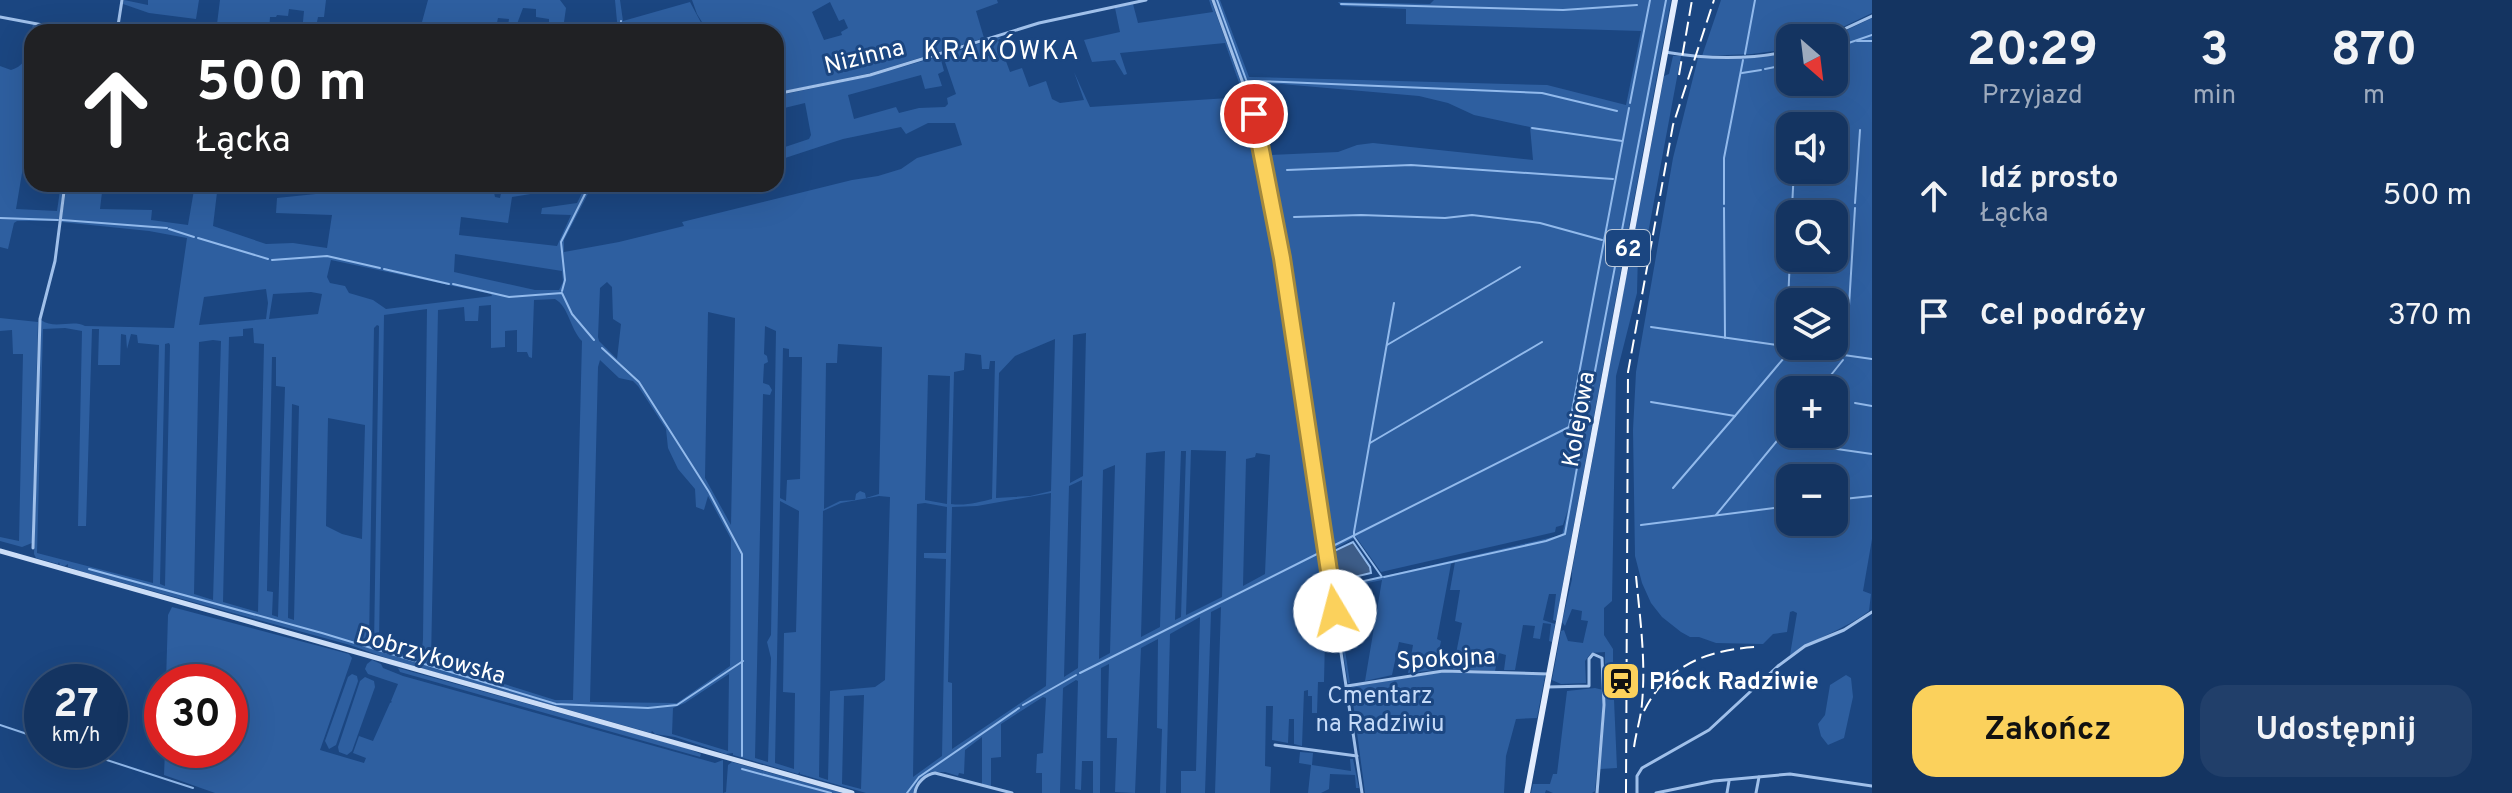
<!DOCTYPE html>
<html lang="pl">
<meta charset="utf-8">
<style>
body{margin:0;font-family:Overpass,sans-serif;background:#213f6a;color:#f1f3f6;height:100vh;display:flex;flex-direction:column;font-size:30px;white-space:nowrap}
*{box-sizing:border-box;margin:0}
p{font-size:26px;color:#9daabd}
.icon{flex:none;width:44px;height:44px;fill:none;stroke:currentColor;stroke-width:2;stroke-linecap:round;stroke-linejoin:round}
.map{position:relative;flex:1;overflow:hidden}
.panel{display:flex;flex-direction:column;background:#143461;width:640px}
.panel>*{flex:none}
.top-card{position:absolute;left:24px;top:24px;width:760px;height:168px;border-radius:24px;box-shadow:0 8px 32px #0002,0 0 0 2px #334f76;background:#202124;color:#fff;overflow:hidden}
.needle{width:52px;rotate:152deg}
.tools{position:absolute;left:1776px;top:24px;display:grid;gap:16px}
.tools a{display:grid;place-items:center;width:72px;height:72px;border-radius:16px;background:#143461;box-shadow:0 8px 32px #0002,0 0 0 2px #334f76;font-size:40px}
.speed{position:absolute;left:24px;top:664px;display:flex;gap:16px;font-size:40px;font-weight:700;text-align:center}
.speed>*{display:grid;place-content:center;width:104px;height:104px;border-radius:50%;background:#143461;box-shadow:0 8px 32px #0002,0 0 0 2px #334f76;line-height:1}
.speed small{font-size:20px;font-weight:400}
.speed .limit{border:12px solid #d22;background:#fff;color:#111}
.pin{position:absolute;display:grid;place-items:center;width:68px;height:68px;color:#fff;margin:-34px;border:4px solid #fff;border-radius:50%;box-shadow:0 2px 8px #0007}
.me{position:absolute;width:88px;margin:-44px;rotate:352deg;stroke-linejoin:round;filter:drop-shadow(0 0 6px #0008)}
.turn{display:flex;align-items:center;gap:28px;height:168px;padding:0 40px;font-size:36px}
.turn .icon{width:104px;height:104px;stroke-width:2.5}
.turn b{display:block;font-size:56px;line-height:68px}
.eta{display:flex;justify-content:space-evenly;align-items:center;height:136px;text-align:center}
.eta b{font-size:48px;font-weight:700;line-height:56px}
.action{display:flex;gap:16px;margin-top:auto;padding:16px 40px}
.action a{flex:1;height:92px;border-radius:24px;background:#fbd15c;color:#111;font-size:32px;font-weight:700;line-height:92px;text-align:center}
.action a+a{background:#213f6a;color:#f1f3f6}
ul{padding:0;list-style:none}
li{display:flex;align-items:center;gap:24px;height:120px;padding:0 40px}
li div{flex:1}
li b{display:block;font-size:30px}
li em{font-style:normal}
main{display:flex;flex:1;min-height:0}
.map>svg:first-child{display:block}
</style>
<main>
<div class="map">
<svg width="1872" height="793" viewBox="0 0 1872 793">
<rect width="100%" height="100%" fill="#1b4681"/>
<g fill="#2e5fa0" fill-rule="evenodd">
<path d="M124 0 148 5V0H199L196 19 149 13 123 4Z"/>
<path d="M220 0H326L324 17H318L315 32H302L304 11 289 9 288 16 277 15 276 17H270L269 32H216Z"/>
<path d="M428 0H560L566 8 563 29 559 32H549V19L536 17V9L523 8 514 32H507L509 19 498 18 495 32H402L422 22Z"/>
<path d="M615 0H620L623 21 690 2 706 32H618Z"/>
<path d="M692 0H997L998 3 976 11 984 38 871 73 776 93V32H708L697 14ZM830 2 839 21 844 19 848 28 841 32 842 35 824 40 812 12Z"/>
<path d="M1209 0H1211L1254 119 1273 218 1269 221 1274 229 1280 258 1330 588 1326 593 1324 682H1318L1317 713H1312V696H1308V690L1304 691 1302 746 1294 744V719H1289L1288 743 1272 740 1273 706H1266L1265 766 1271 767 1270 793H1215L1221 607 1211 612 1205 793H1181V771H1196L1200 617 1170 634 1166 793H1160L1162 729 1157 728 1158 639 1141 648 1135 793 1115 792 1117 738H1107L1109 664 1101 668 1100 793H1093V761H1082L1081 790 1075 789 1078 681 1076 680 1063 688 1060 793H1042V773H1036L1037 754 1043 753 1046 698 1043 697 1001 724V757L991 758V786L982 784V737L965 750 964 774 959 773 958 776 945 772H930L916 784 914 793H866L800 774V772L798 774 733 755V753L726 754 675 737 655 734 652 731 651 733 392 660 350 645 87 573 68 567V564L65 566 60 565 59 562 58 564 36 558 34 554 41 320C55 330 72 319 85 326L174 328 187 238 149 231 61 222 67 184H103L100 209 152 210 151 220 188 225 195 184H218L213 226 266 244 293 243 327 248 332 215 276 213 277 198 335 192 337 184H341V191L346 192 402 191 403 184H492L495 197 500 198 503 184H593L564 240V252L619 242 684 226 682 222 852 180 878 176 901 169 917 158 962 145 955 123H928L906 134 901 127 843 139 776 161V150L809 139 811 135 805 103 776 110V96L871 76 940 56 944 71 938 74 942 86 925 89 921 75 848 95 854 119 896 107 899 113 919 108 945 107 948 104 947 98 956 94 943 56 998 37 1001 38 998 40 1010 72 1022 68 1029 87 1046 81 1052 99 1060 103 1084 100 1074 72 1090 107 1244 97 1225 43 1120 53 1127 74 1124 75 1115 60 1092 62 1084 40 1120 32 1115 8 1133 4 1138 23 1213 12ZM580 186 585 187 577 203 542 208 541 214 571 215 557 246 459 235 461 217 508 223 512 197ZM455 254 562 271 563 282 559 290H535L454 272ZM331 260 491 294 492 296 386 309 373 300 349 293 345 286 330 283 327 277ZM607 282 612 287 613 319 621 324 617 359 599 341 598 337 600 288ZM266 289 268 303 266 319 199 325 204 297ZM311 292 322 294 318 314 269 319 273 294ZM555 299C569 307 570 329 582 341L573 700H555L431 661 438 310 464 307 465 321H478L479 306 491 305V348L505 347V331L517 330V352H527L529 357 532 358 534 300ZM427 309 423 639 421 659 391 651V648L379 644 384 315ZM708 312 735 318 731 525 705 478ZM377 325 379 326 374 646 369 644 374 328ZM765 326 776 331 771 635 767 642 771 658 768 762 755 758 763 394 770 395 772 390 769 385 763 383 764 364 768 362 767 356 764 354ZM65 328 82 331 78 526H86L92 329H99L98 365H120L121 334 126 335 127 349 131 334 137 335 138 343 159 345 153 583 37 553 43 329ZM253 328 254 343 264 344 258 612 223 602 229 337 243 336V329ZM1086 333 1083 476 1070 483 1073 335ZM1055 339 1051 491 1030 496 996 498 999 373 1015 356ZM213 340 221 341 213 600 194 594 199 342ZM169 343 170 345 165 586 160 584 165 344ZM838 344 882 347 879 494 866 498 865 493 860 491 856 494 855 500 840 501 824 509 826 363H837ZM783 348 789 349V357H802V359L800 479 787 480 786 501 780 498ZM965 353 981 355 982 369H989L990 361H995L992 499C979 502 966 506 951 504L954 372 964 370ZM272 357H276V386L285 387 278 617 272 615 273 592 267 591ZM600 360 619 378 633 381 638 386 666 429 668 448 678 469 695 489 696 507 704 510 708 496 731 539 730 666 677 703 590 702 598 367ZM928 375 950 376 947 504 925 500ZM292 404 299 406 294 620 288 618ZM328 418 365 425 362 539 342 534 326 526ZM1191 450 1226 451 1222 597 1186 615ZM1165 451 1160 627 1141 637 1146 453ZM1181 451H1186L1181 617 1175 620ZM1256 453 1270 455 1265 574 1243 586 1246 459 1255 457ZM1115 465 1110 653 1099 659 1103 470ZM1082 480 1078 668 1064 677 1069 486ZM1051 493 1046 686 952 749V683L948 682 952 507 977 506ZM879 496 890 497 885 680 875 687 830 691 828 780 819 777 823 511 841 503ZM780 501 799 511 796 632 784 633 783 692 795 693 794 769 775 763ZM925 503 947 507 946 553H924V558L946 559 942 756 913 777 917 504ZM729 674 728 751 672 734 673 708 685 703ZM864 695 861 789 842 784 844 696Z"/>
<path d="M1214 0H1220L1249 77 1547 85 1626 105 1641 31 1406 24V9L1341 6 1338 2 1430 4 1434 0H1671L1556 621 1553 620 1556 594H1549L1543 620 1555 624 1552 642 1549 641 1551 624 1543 623 1540 639 1533 638 1535 626 1523 625 1515 670H1504L1506 655 1499 653 1495 671 1453 669 1462 623 1455 621 1460 590H1450L1455 562 1451 564 1437 639 1441 641 1435 670 1408 673 1413 645 1399 642 1392 675 1365 681 1382 580 1348 587 1350 622 1341 624 1350 683H1348L1328 559 1330 556 1335 586 1346 585 1562 535 1568 509 1563 525 1556 527 1555 532 1381 572 1356 537 1330 551 1327 550 1289 286 1259 125ZM1281 84 1419 96 1448 103 1474 115 1530 127 1533 160 1373 143 1357 145 1338 152 1270 155 1256 99 1260 96 1258 85Z"/>
<path d="M1721 0H1872V13L1820 38H1790V49L1752 54 1702 56Z"/>
<path d="M1872 18V539L1863 591 1871 594 1869 611C1844 630 1815 638 1790 655L1797 613 1793 611 1790 612 1787 632 1773 634 1763 644 1716 643 1699 637H1690L1681 632 1662 617 1651 603 1642 583 1635 556 1633 430 1636 372 1673 158 1698 58 1759 57 1790 53V82H1834V38H1830ZM1790 126H1834V170H1790ZM1790 214H1834V258H1790ZM1790 302H1834V346H1790ZM1790 390H1834V434H1790ZM1790 478H1834V522H1790Z"/>
<path d="M33 24 46 26 45 32H32V109L26 145 32 146V155H25L16 209 57 211 61 184H64L59 221H17L14 223 8 249 0 247V66L11 70C22 67 28 58 29 48Z"/>
<path d="M1673 56H1681L1649 228 1642 252 1635 251 1633 247 1634 236 1664 76 1669 74Z"/>
<path d="M1638 253 1637 293 1616 376 1612 601 1604 608V635L1613 649V673H1605V652L1591 653 1585 661 1586 683 1561 684 1552 680 1561 631 1564 630 1568 641 1583 643 1588 621 1581 620 1582 611 1572 609 1565 626 1562 622 1572 579V571L1626 277 1633 255Z"/>
<path d="M0 318 38 322 32 543 22 547 0 541V537L19 541 23 354H13L12 330 0 331V340Z"/>
<path d="M172 607 349 654 352 658 320 750 364 763 366 758 353 753 359 736 373 741 390 703 392 702 391 701 398 684 368 674 365 669 367 664 372 660 381 664 383 668 403 676 715 763 723 760V793L726 792 728 765 732 762 843 793H215L164 775 165 750H230V682H166L168 615Z"/>
<path d="M398 668 686 748 701 754 700 757 400 672Z"/>
<path d="M1444 672 1543 674 1545 676 1537 718 1516 719 1506 756 1504 793H1365L1351 687Z"/>
<path d="M352 674 357 676 358 681 336 745 329 749 325 741 348 677Z"/>
<path d="M1846 675 1851 678 1853 697 1844 738 1828 745 1821 736 1818 724 1825 715 1830 685Z"/>
<path d="M365 677 374 681 375 687 352 751 347 755 339 752 338 747 360 681Z"/>
<path d="M1606 677H1613L1617 768 1600 769Z"/>
<path d="M1595 688 1603 690V703L1595 791 1592 793H1553L1546 790 1545 793H1531L1533 784H1550L1553 774H1557L1567 691Z"/>
<path d="M1300 752 1313 753 1312 765 1351 771 1350 759H1353L1359 788H1356L1355 775 1330 774 1329 789 1321 793H1308L1311 765 1299 763Z"/>
</g>
<path fill="#3d5d89" stroke="#92baec" stroke-width="2" d="M1353 542 1370 567 1371 573 1350 578 1347 575 1338 581 1334 551Z"/>
<g fill="none" stroke-linecap="round" stroke-linejoin="round">
<g stroke="#92baec" stroke-width="2">
<path d="M1217 0 1260 118 1298 326 1329 546"/>
<path d="M1341 4 1563 10 1637 5"/>
<path d="M620 32 621 21"/>
<path d="M1857 41H1872"/>
<path d="M1834 48 1872 35"/>
<path d="M1745 54 1755 0"/>
<path d="M1765 69 1790 64"/>
<path d="M1742 73 1761 70"/>
<path d="M1258 96 1255 81 1284 82 1542 93 1617 111"/>
<path d="M1630 103 1650 0"/>
<path d="M1532 128 1622 141"/>
<path d="M1287 170 1411 165 1613 179"/>
<path d="M1855 203 1860 130"/>
<path d="M1724 204V158L1743 60"/>
<path d="M1792 207 1794 170"/>
<path d="M1724 208 1725 338"/>
<path d="M1792 214V211"/>
<path d="M1294 217 1361 215 1445 218 1472 215 1540 223 1602 240"/>
<path d="M0 218 58 220"/>
<path d="M62 220 167 228"/>
<path d="M169 229 194 237"/>
<path d="M198 238 268 259"/>
<path d="M272 260 327 256 380 268"/>
<path d="M384 269 449 284"/>
<path d="M453 284 509 297 562 293 572 314 594 340"/>
<path d="M562 291 565 280 561 242 590 184"/>
<path d="M1651 327 1777 345"/>
<path d="M1387 345 1520 267"/>
<path d="M1786 345 1790 258"/>
<path d="M1780 346 1872 359"/>
<path d="M602 348 639 382 709 492 742 554V756"/>
<path d="M1846 355 1855 208"/>
<path d="M1819 390 1843 360"/>
<path d="M1651 402 1735 416 1789 352"/>
<path d="M1855 403 1872 406"/>
<path d="M1586 418 1666 0"/>
<path d="M1370 443 1542 342"/>
<path d="M1816 446 1872 454"/>
<path d="M1673 488 1735 416"/>
<path d="M1834 500 1872 496"/>
<path d="M1716 515 1790 425"/>
<path d="M1641 525 1790 506"/>
<path d="M1329 548 1569 427 1629 108"/>
<path d="M89 569 322 633 556 704 648 708 677 705 743 661"/>
<path d="M1332 570 1337 587 1382 577 1354 537V532L1394 303"/>
<path d="M1384 577 1546 541 1565 534 1586 418 1571 426"/>
<path d="M1080 673 1323 551"/>
<path d="M1023 705 1076 675"/>
<path d="M0 725 42 739"/>
<path d="M76 750 193 788"/>
<path d="M742 769 831 793"/>
<path d="M907 793 919 777 1019 708"/>
</g>
<g stroke="#a0c0ea" stroke-width="3">
<path d="M1213 0 1258 125 1282 258 1362 793"/>
<path d="M0 17 80 32"/>
<path d="M117 32 122 0"/>
<path d="M1825 38 1872 16"/>
<path d="M1665 52C1706 59 1749 60 1790 51"/>
<path d="M776 94 870 75 1039 23 1146 0"/>
<path d="M33 548 40 319 55 261 65 184"/>
<path d="M1347 686 1443 671 1549 674"/>
<path d="M1547 687 1589 686V659L1593 654 1602 658 1604 705 1597 793"/>
<path d="M1275 745 1357 756"/>
<path d="M915 793C916 783 926 774 935 773L1012 793"/>
<path d="M1637 793V776L1642 768 1709 730 1778 666 1805 646 1844 630 1872 612"/>
<path d="M1656 793 1714 781 1790 774 1872 786"/>
<path d="M1727 793 1729 781"/>
<path d="M1756 793 1759 777"/>
</g>
<path stroke="#cbddf7" stroke-width="5" d="M0 551 852 793"/>
<path stroke="#e3edfe" stroke-width="6" d="M1527 793 1675 0"/>
<g stroke="#fff" stroke-width="2" stroke-dasharray="14 6" stroke-linecap="butt">
<path d="M1679 75 1692 0"/>
<path d="M1644 711C1666 666 1707 650 1755 647"/>
<path d="M1634 747C1636 732 1641 718 1642 703 1646 661 1640 618 1636 576"/>
<path d="M1626 793 1628 372 1673 125 1714 0"/>
</g>
</g>
<g fill="none" stroke-linecap="round" stroke-linejoin="round">
<g stroke="#a3883c" stroke-width="20">
<path id="route" d="M1254 114 1282 258 1335 611"/>
</g>
<use href="#route" stroke="#fbd15c" stroke-width="14"/>
</g>
<defs>
<g id="station-square" transform="scale(2)"><rect x="-9" y="-9" width="18" height="18" rx="4" fill="#fbd15c" stroke="#1b4681"/><path d="M-3-6H3Q5-6 5-4V2Q5 4 3 4L4.5 6H3L1.5 4h-3L-3 6H-4.5L-3 4Q-5 4-5 2V-4Q-5-6-3-6ZM-3.5-4v3h7v-3ZM-3.5 1v1.5H-2V1ZM2 1v1.5H3.5V1Z" fill="#111"/></g>
</defs>
<g fill-rule="evenodd">
<use href="#station-square" x="1621" y="681"/>
</g>
<g text-anchor="middle" stroke-width="6" stroke-linejoin="round" paint-order="stroke">
<rect fill="#1b4681" stroke="#bbc8d9" stroke-width="2" x="1606" y="230" width="44" height="36" rx="6"/>
<g font-size="22" font-weight="bold" fill="#fff">
<text x="1628" y="256">62</text>
</g>
<g font-size="24" fill="#fff" stroke="#1b4681">
<text transform="translate(864 56) rotate(-14)" y="8">Nizinna</text>
<text transform="translate(1578 419) rotate(-80)" y="8">Kolejowa</text>
<text transform="translate(431 655) rotate(16)" y="8">Dobrzykowska</text>
<text transform="translate(1446 658) rotate(-3)" y="8">Spokojna</text>
</g>
<g font-size="24" font-weight="bold" fill="#fff" stroke="#1b4681" text-anchor="start">
<text x="1649" y="689">Płock Radziwie</text>
</g>
<g font-size="24" fill="#c4daf8" stroke="#1b4681">
<text x="1380" y="703">Cmentarz<tspan x="1380" dy="28">na Radziwiu</tspan></text>
</g>
<g font-size="26" letter-spacing="2" fill="#fff" stroke="#1b4681">
<text x="1002" y="59">KRAKÓWKA</text>
</g>
</g>
</svg>
<div class="tools">
<a><svg class="needle" viewBox="-14 -14 28 28"><path d="M0-13l5 13h-10z" fill="#e53935"/><path d="M0 13l5-13h-10z" fill="#9daabd"/></svg></a>
<a><svg class="icon" aria-label="sound" viewBox="0 0 24 24"><path d="M4 9h4l5-4v14l-5-4H4zM17 9q2 3 0 6"/></svg></a>
<a><svg class="icon" aria-label="search" viewBox="0 0 24 24"><circle cx="10" cy="10" r="6"/><path d="M15 15l6 6"/></svg></a>
<a><svg class="icon" aria-label="layers" viewBox="0 0 24 24"><path d="M12 4l9 5-9 5-9-5zM3 14l9 5 9-5"/></svg></a>
<a>+</a>
<a>−</a>
</div>
<div class="speed"><div>27<small>km/h</small></div><div class="limit">30</div></div>
<div class="pin" style="left:1254px;top:114px;background:#d93025"><svg class="icon" aria-label="arrive" viewBox="0 0 24 24"><path d="M6 21V4h12l-3 4 3 4H6"/></svg></div>
<svg class="me" style="left:1335px;top:611px" viewBox="-20 -20 40 40"><circle r="19" fill="#fff"/><path d="M0-13L10 11 0 6-10 11z" fill="#fbd15c"/></svg>
<div class="top-card">
<div class="turn"><svg class="icon" aria-label="ahead" viewBox="0 0 24 24"><path d="M12 20V5M6 11l6-6 6 6"/></svg><div><b>500 m</b>Łącka</div></div>
</div>
</div>
<section class="panel">
<div class="eta">
<div><b>20:29</b><p>Przyjazd</p></div>
<div><b>3</b><p>min</p></div>
<div><b>870</b><p>m</p></div>
</div>
<ul>
<li><svg class="icon" aria-label="ahead" viewBox="0 0 24 24"><path d="M12 20V5M6 11l6-6 6 6"/></svg><div><b>Idź prosto</b><p>Łącka</p></div><em>500 m</em></li>
<li><svg class="icon" aria-label="arrive" viewBox="0 0 24 24"><path d="M6 21V4h12l-3 4 3 4H6"/></svg><div><b>Cel podróży</b></div><em>370 m</em></li>
</ul>
<div class="action"><a>Zakończ</a><a>Udostępnij</a></div>
</section>
</main>
